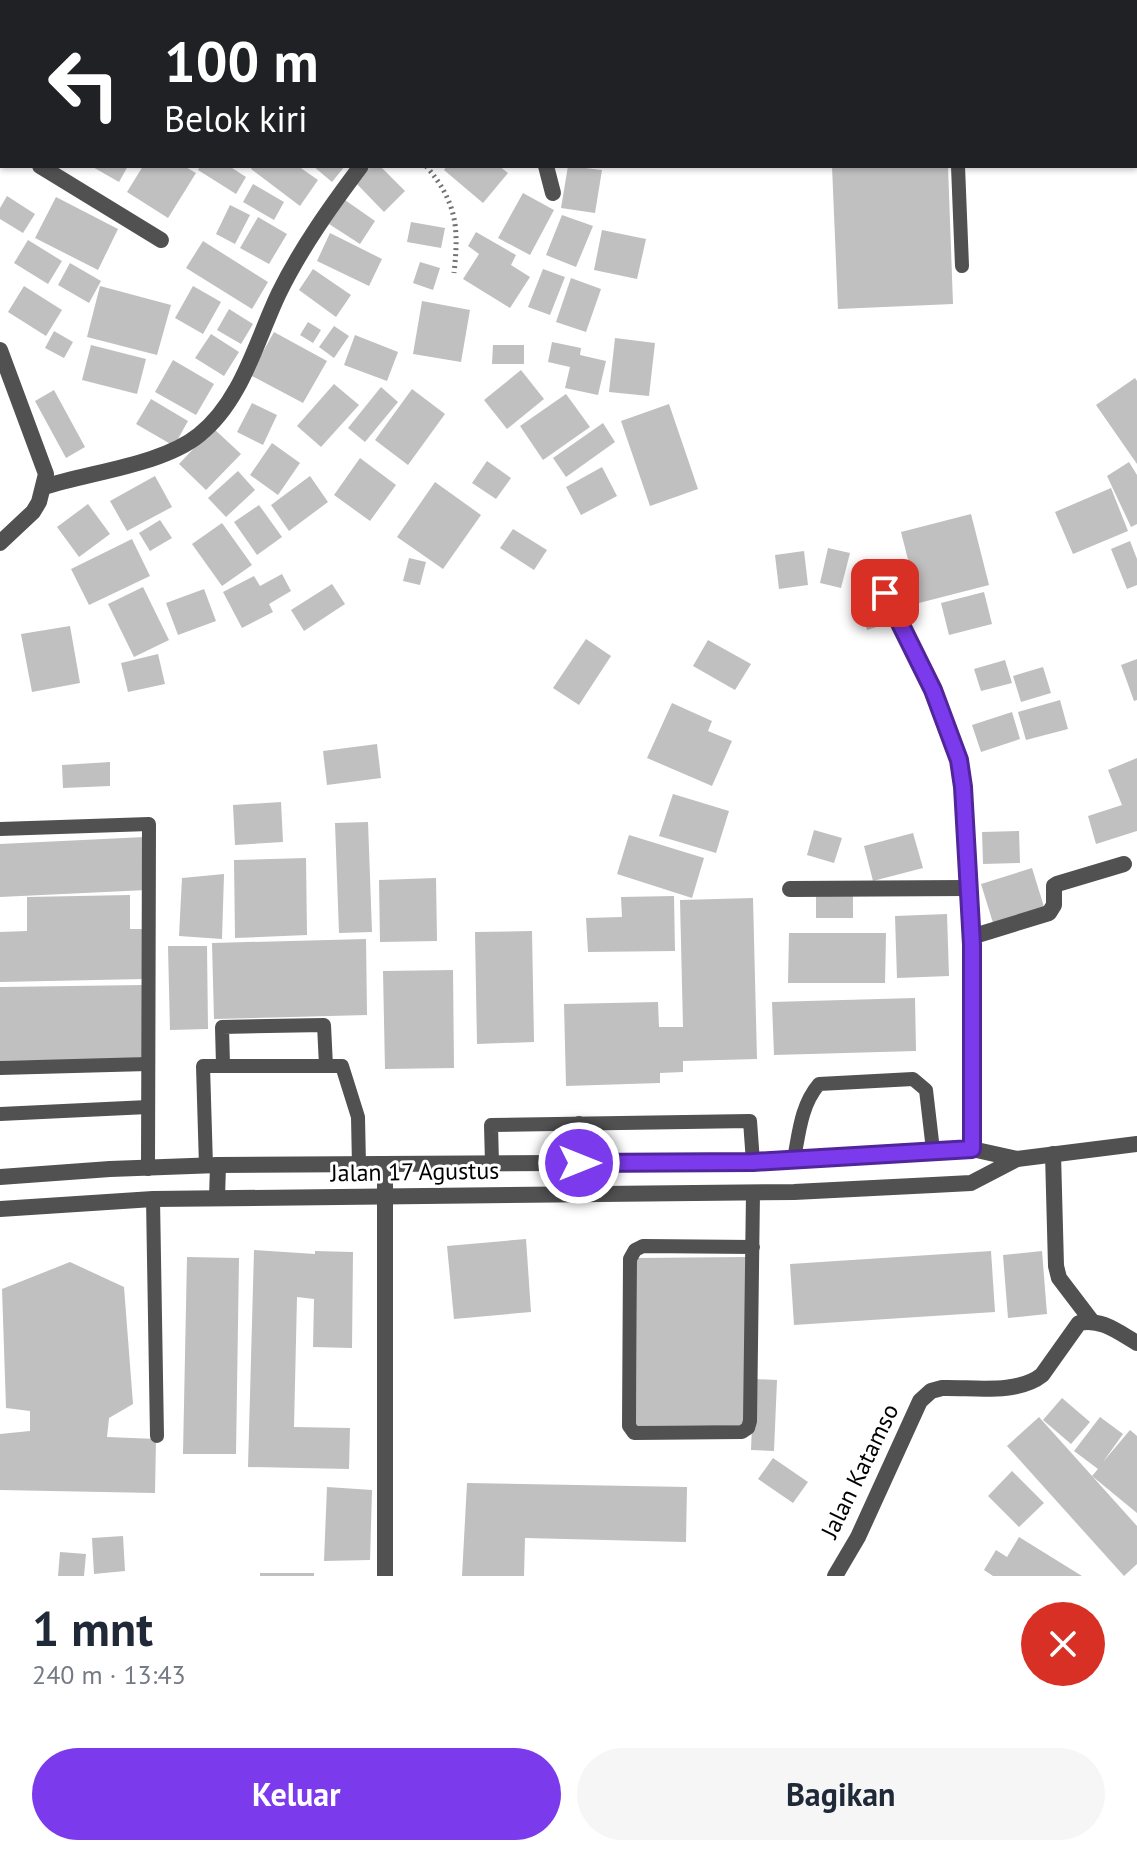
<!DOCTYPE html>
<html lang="id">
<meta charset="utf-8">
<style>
body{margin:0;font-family:"PT Sans",sans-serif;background:#f6f6f7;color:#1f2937;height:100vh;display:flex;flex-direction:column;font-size:30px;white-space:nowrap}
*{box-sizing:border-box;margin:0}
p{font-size:26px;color:#747a83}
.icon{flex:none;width:44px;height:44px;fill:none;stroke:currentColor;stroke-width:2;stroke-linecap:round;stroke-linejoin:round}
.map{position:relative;height:1576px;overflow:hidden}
.sheet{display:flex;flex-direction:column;background:#fff;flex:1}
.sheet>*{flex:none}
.banner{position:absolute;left:0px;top:0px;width:1138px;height:168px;box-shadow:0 2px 6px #0004;background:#202124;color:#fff;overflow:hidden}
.pin{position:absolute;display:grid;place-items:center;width:68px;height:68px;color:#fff;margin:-34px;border-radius:16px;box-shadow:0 4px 12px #0006}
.me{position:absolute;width:88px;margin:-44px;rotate:90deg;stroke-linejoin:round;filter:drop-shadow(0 0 6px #0008)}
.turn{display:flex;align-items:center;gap:28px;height:168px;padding:0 32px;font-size:36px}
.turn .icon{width:104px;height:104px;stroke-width:2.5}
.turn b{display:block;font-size:56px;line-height:68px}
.round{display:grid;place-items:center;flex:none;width:84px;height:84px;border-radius:42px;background:#f6f6f7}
.head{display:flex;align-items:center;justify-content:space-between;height:136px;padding:0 32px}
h1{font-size:48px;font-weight:800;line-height:60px}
.action{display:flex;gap:16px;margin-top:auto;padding:16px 32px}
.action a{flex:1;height:92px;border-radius:48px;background:#7c3aed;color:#fff;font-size:32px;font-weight:800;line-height:92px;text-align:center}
.action a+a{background:#f6f6f7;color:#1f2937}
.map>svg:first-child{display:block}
</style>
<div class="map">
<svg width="1137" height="1576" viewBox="0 0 1137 1576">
<rect width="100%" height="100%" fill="#fff"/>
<g fill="#c0c0c0">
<path d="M91 166H128L119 182Z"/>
<path d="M143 166H184L196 173 168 218 127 192Z"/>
<path d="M200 166H229L246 177 236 194 198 170Z"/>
<path d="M253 166H298L318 180 300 206 251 169Z"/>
<path d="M313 166H345L332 182Z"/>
<path d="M372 166H380L405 191 384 212 355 182Z"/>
<path d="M447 166H499L508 173 483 203 444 170Z"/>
<path d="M568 166 602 170 595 213 561 208Z"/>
<path d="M832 166H948L953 304 838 309Z"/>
<path d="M253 184 284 202 274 220 243 202Z"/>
<path d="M523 193 554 210 530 255 498 238Z"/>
<path d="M7 196 35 214 23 233 0 219V208Z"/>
<path d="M56 197 118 229 98 270 35 238Z"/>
<path d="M345 200 375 221 360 244 329 224Z"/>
<path d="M230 205 250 215 235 244 216 234Z"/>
<path d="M562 215 593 226 576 267 546 255Z"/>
<path d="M258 217 287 234 269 264 240 248Z"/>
<path d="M411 222 445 228 441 248 407 242Z"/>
<path d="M602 230 646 239 637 279 594 270Z"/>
<path d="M476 232 516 255 511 265 530 277 510 308 463 279 479 254 468 246Z"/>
<path d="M330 233 382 259 369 286 317 261Z"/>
<path d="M28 240 62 261 48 284 14 263Z"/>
<path d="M203 241 268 282 252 309 186 268Z"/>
<path d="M420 262 440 268 433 290 413 283Z"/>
<path d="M70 263 101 281 89 303 58 285Z"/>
<path d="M313 269 351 295 336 317 299 290Z"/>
<path d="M543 269 565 277 550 315 528 307Z"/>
<path d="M571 278 601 289 586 332 556 322Z"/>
<path d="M24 286 62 310 46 336 8 312Z"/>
<path d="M100 286 171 305 157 355 87 337Z"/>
<path d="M193 286 221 302 203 334 175 318Z"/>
<path d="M422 301 470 310 461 362 413 354Z"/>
<path d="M229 309 253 324 241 344 217 330Z"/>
<path d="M308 322 321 330 313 343 300 335Z"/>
<path d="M334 326 349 336 334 358 319 347Z"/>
<path d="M54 331 73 342 64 358 45 348Z"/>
<path d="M274 332 327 361 303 403 250 375Z"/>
<path d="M211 334 239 352 224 376 195 358Z"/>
<path d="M355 335 398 352 387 381 344 365Z"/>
<path d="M615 338 655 343 649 396 609 392Z"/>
<path d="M552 342 581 348 580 355 606 361 598 395 565 388 570 367 548 362Z"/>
<path d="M91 345 146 359 137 394 82 380Z"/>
<path d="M493 345H524V364H492Z"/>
<path d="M173 360 214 384 196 415 155 392Z"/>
<path d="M521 370 544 399 507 429 484 400Z"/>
<path d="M1135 378 1137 381V464L1096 405Z"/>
<path d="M334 384 359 405 321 447 297 426Z"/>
<path d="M381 387 398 402 365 442 348 428Z"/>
<path d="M412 389 445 414 408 465 375 440Z"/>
<path d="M54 390 85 447 66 458 35 401Z"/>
<path d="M566 394 590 427 543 460 520 426Z"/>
<path d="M151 399 188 421 174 446 136 424Z"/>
<path d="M252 403 277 415 263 445 237 432Z"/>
<path d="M669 404 698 489 650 506 621 421Z"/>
<path d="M603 423 615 442 566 477 553 458Z"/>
<path d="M213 428 241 454 206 490 179 464Z"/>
<path d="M272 443 300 463 278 495 250 475Z"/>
<path d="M360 458 396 485 370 521 334 495Z"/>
<path d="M487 461 511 478 496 499 472 483Z"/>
<path d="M1129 462 1137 475V524L1131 527 1107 476Z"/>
<path d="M602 467 617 496 581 515 566 487Z"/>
<path d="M238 471 255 490 226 517 208 498Z"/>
<path d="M155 476 172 507 127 531 110 501Z"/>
<path d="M310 476 328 502 289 531 271 505Z"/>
<path d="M435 482 481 515 443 569 397 537Z"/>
<path d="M1111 488 1128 531 1073 554 1055 512Z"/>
<path d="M88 504 110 534 79 557 57 527Z"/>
<path d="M259 505 282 537 257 555 234 522Z"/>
<path d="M971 514 989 585 919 603 901 532Z"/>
<path d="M160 520 172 538 150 551 139 533Z"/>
<path d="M222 523 252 565 222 586 192 544Z"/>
<path d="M513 529 547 550 534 570 500 548Z"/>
<path d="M132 539 150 576 89 605 71 569Z"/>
<path d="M1130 541 1137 559V585L1127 589 1111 549Z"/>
<path d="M828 548 850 553 841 588 820 583Z"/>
<path d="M804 551 808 585 779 589 775 555Z"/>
<path d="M409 558 426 562 420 585 403 581Z"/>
<path d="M877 572 892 622 867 630 852 579Z"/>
<path d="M282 574 291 591 269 604 273 612 242 628 223 592 254 576 260 586Z"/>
<path d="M332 584 345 604 304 631 291 610Z"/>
<path d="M143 587 169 640 134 657 108 604Z"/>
<path d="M204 589 216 621 178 635 166 603Z"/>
<path d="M984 592 992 624 949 635 941 603Z"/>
<path d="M70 626 80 683 32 692 21 634Z"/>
<path d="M586 639 611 656 579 705 553 688Z"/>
<path d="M708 640 751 664 735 690 693 666Z"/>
<path d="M158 654 165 684 128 692 121 663Z"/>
<path d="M1137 659V700L1134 701 1121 665Z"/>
<path d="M1005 660 1012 683 981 691 974 669Z"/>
<path d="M1043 667 1051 693 1021 702 1013 676Z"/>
<path d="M1060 700 1068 729 1026 740 1018 712Z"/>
<path d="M672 703 712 721 708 731 732 741 712 786 647 758Z"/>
<path d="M1012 712 1020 739 981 752 972 725Z"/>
<path d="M377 744 381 778 327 785 323 751Z"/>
<path d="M1137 758V831L1096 844 1088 816 1122 805 1108 770Z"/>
<path d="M110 762V786L63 788 62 765Z"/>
<path d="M673 794 729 811 716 853 659 836Z"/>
<path d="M281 802 283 842 235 845 233 805Z"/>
<path d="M368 822 372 932 339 933 335 823Z"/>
<path d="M814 830 842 838 834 863 807 855Z"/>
<path d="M1019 831 1020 863 983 864 982 832Z"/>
<path d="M913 833 923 868 873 881 864 846Z"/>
<path d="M629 835 704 858 692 898 617 874Z"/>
<path d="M145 837 147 890 0 897V844Z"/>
<path d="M306 858 307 935 235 938 234 860Z"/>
<path d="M1032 868 1045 910 994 926 981 884Z"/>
<path d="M224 874 222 939 179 936 182 878Z"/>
<path d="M436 878 437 941 380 942 379 880Z"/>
<rect x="816" y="893" width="37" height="25"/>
<path d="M130 895V929H143L144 979 0 982V932L27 931V897Z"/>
<path d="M674 896 675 951 588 952 586 918 622 917 621 897Z"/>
<path d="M753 898 757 1059 683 1061V1072L660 1073V1083L566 1086 564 1004 658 1002 659 1027H683L680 900Z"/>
<path d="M947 914 949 976 897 978 895 916Z"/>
<path d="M532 931 534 1042 477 1044 475 932Z"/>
<path d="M789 933H886L885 983H788Z"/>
<path d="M366 939 367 1015 214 1019 212 943Z"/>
<path d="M168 946H207L208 1029 170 1030Z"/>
<path d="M453 970 454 1068 385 1069 383 971Z"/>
<path d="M143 985 144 1059 0 1061V987Z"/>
<path d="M915 998 916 1051 774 1055 772 1002Z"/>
<path d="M526 1239 531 1312 454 1319 447 1246Z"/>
<path d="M254 1250 315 1254V1251L353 1252 352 1348 313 1347 314 1299 297 1297 294 1427 350 1428 349 1469 248 1467Z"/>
<path d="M991 1251 995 1312 794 1325 790 1264Z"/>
<path d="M1042 1251 1047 1314 1008 1318 1003 1255Z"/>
<path d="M187 1257 239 1258 236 1454H183Z"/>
<path d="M747 1257V1425L636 1426 637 1258Z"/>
<path d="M70 1262 124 1287 133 1404 109 1418 107 1437 156 1439 155 1493 0 1490V1434L30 1431V1411L6 1408 2 1289Z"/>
<path d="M754 1379 777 1380 774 1451 751 1450Z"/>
<path d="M1062 1398 1090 1422 1071 1444 1043 1420Z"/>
<path d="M1039 1417 1137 1526V1564L1124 1576 1007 1446Z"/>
<path d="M1100 1417 1123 1434 1103 1462 1130 1430 1137 1436V1513L1092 1476 1098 1469 1074 1451Z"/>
<path d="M773 1458 808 1482 793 1503 758 1479Z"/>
<path d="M1012 1471 1044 1503 1019 1527 988 1496Z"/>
<path d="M467 1483 687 1487 686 1542 525 1538 524 1576H462Z"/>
<path d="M327 1487 372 1490 370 1560 324 1561Z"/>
<path d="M123 1536 125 1571 94 1574 92 1538Z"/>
<path d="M1019 1537 1082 1576H993L984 1570 996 1550 1007 1557Z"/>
<path d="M60 1552 86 1554 84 1576H58Z"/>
<rect x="260" y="1573" width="54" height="3"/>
</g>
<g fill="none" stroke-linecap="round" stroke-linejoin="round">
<path stroke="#737373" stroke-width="5" stroke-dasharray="2 4" stroke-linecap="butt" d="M426 166C457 202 459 228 454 273"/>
<g stroke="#515151" stroke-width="14">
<path d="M953 0V2"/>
<path d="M958 166 962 266"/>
<path d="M0 829 149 824 148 1169"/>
<path d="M223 1065 222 1027 324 1025 326 1066"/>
<path d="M0 1068 148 1064"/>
<path d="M0 1114 148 1107"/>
<path d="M579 1123V1163"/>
<path d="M794 1159C799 1133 801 1105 819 1084L913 1079 926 1090 933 1150"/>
<path d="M492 1163 491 1125 750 1121 753 1162"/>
<path d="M206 1166 203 1066H342L358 1117 359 1166"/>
<path d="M153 1199 157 1436"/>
<path d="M753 1247 643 1246 635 1250 630 1259 629 1426 634 1433 742 1432 748 1428 750 1421 753 1192"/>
</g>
<g stroke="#515151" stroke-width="16">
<path d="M506 0 508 2"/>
<path d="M490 2 492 0"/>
<path d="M0 142 2 143"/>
<path d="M40 166 161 240"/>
<path d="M546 166 553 193"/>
<path d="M0 350 46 474 39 502 33 512 0 543"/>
<path d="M44 487C90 472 162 465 199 435 242 401 256 341 279 293 301 248 331 206 361 166"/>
<path d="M885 593 933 690 959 760 963 787 972 945V1149"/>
<path d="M790 889 967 888"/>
<path d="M971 937 1049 913 1054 905V886L1057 884 1124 864"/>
<path d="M1053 1154 1056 1266 1059 1278 1091 1320"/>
<path d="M385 1576V1166"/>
<path d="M835 1576 858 1537 920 1401 931 1391 942 1388C972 1387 1017 1395 1042 1375L1079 1323C1101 1318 1118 1332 1137 1343"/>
</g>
<g stroke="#515151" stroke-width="16">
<path d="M0 1177 110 1169 218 1165 753 1162 972 1149 1017 1159 1137 1144"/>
<path d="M217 1198 218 1165"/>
<path d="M0 1209 153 1199 794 1192 933 1185 971 1183 1017 1159"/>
</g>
</g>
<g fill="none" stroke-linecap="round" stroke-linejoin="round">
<g stroke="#51269a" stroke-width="20">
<path id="route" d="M579 1163 753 1162 972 1149V945L963 787 959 760 933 690 885 593"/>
</g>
<use href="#route" stroke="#7c3aed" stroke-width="14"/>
</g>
<g text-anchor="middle" stroke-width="6" stroke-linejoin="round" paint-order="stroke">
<g font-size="24" fill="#000" stroke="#fff">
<text transform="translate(415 1172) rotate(-1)" y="8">Jalan 17 Agustus</text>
<text transform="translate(860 1471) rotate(-64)" y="8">Jalan Katamso</text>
</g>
</g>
</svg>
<div class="pin" style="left:885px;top:593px;background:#d93025"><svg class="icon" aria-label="arrive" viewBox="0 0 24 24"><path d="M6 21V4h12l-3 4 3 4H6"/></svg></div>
<svg class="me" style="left:579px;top:1163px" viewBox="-20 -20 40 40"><circle r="17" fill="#7c3aed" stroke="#fff" stroke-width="3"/><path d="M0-11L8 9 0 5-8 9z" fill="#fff"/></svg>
<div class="banner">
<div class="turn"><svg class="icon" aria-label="left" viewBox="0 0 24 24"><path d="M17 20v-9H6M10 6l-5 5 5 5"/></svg><div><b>100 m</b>Belok kiri</div></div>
</div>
</div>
<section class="sheet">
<div class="head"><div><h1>1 mnt</h1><p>240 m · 13:43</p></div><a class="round" style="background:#d93025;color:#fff"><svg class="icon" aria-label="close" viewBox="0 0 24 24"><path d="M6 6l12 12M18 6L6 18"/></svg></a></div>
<div class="action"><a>Keluar</a><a>Bagikan</a></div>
</section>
